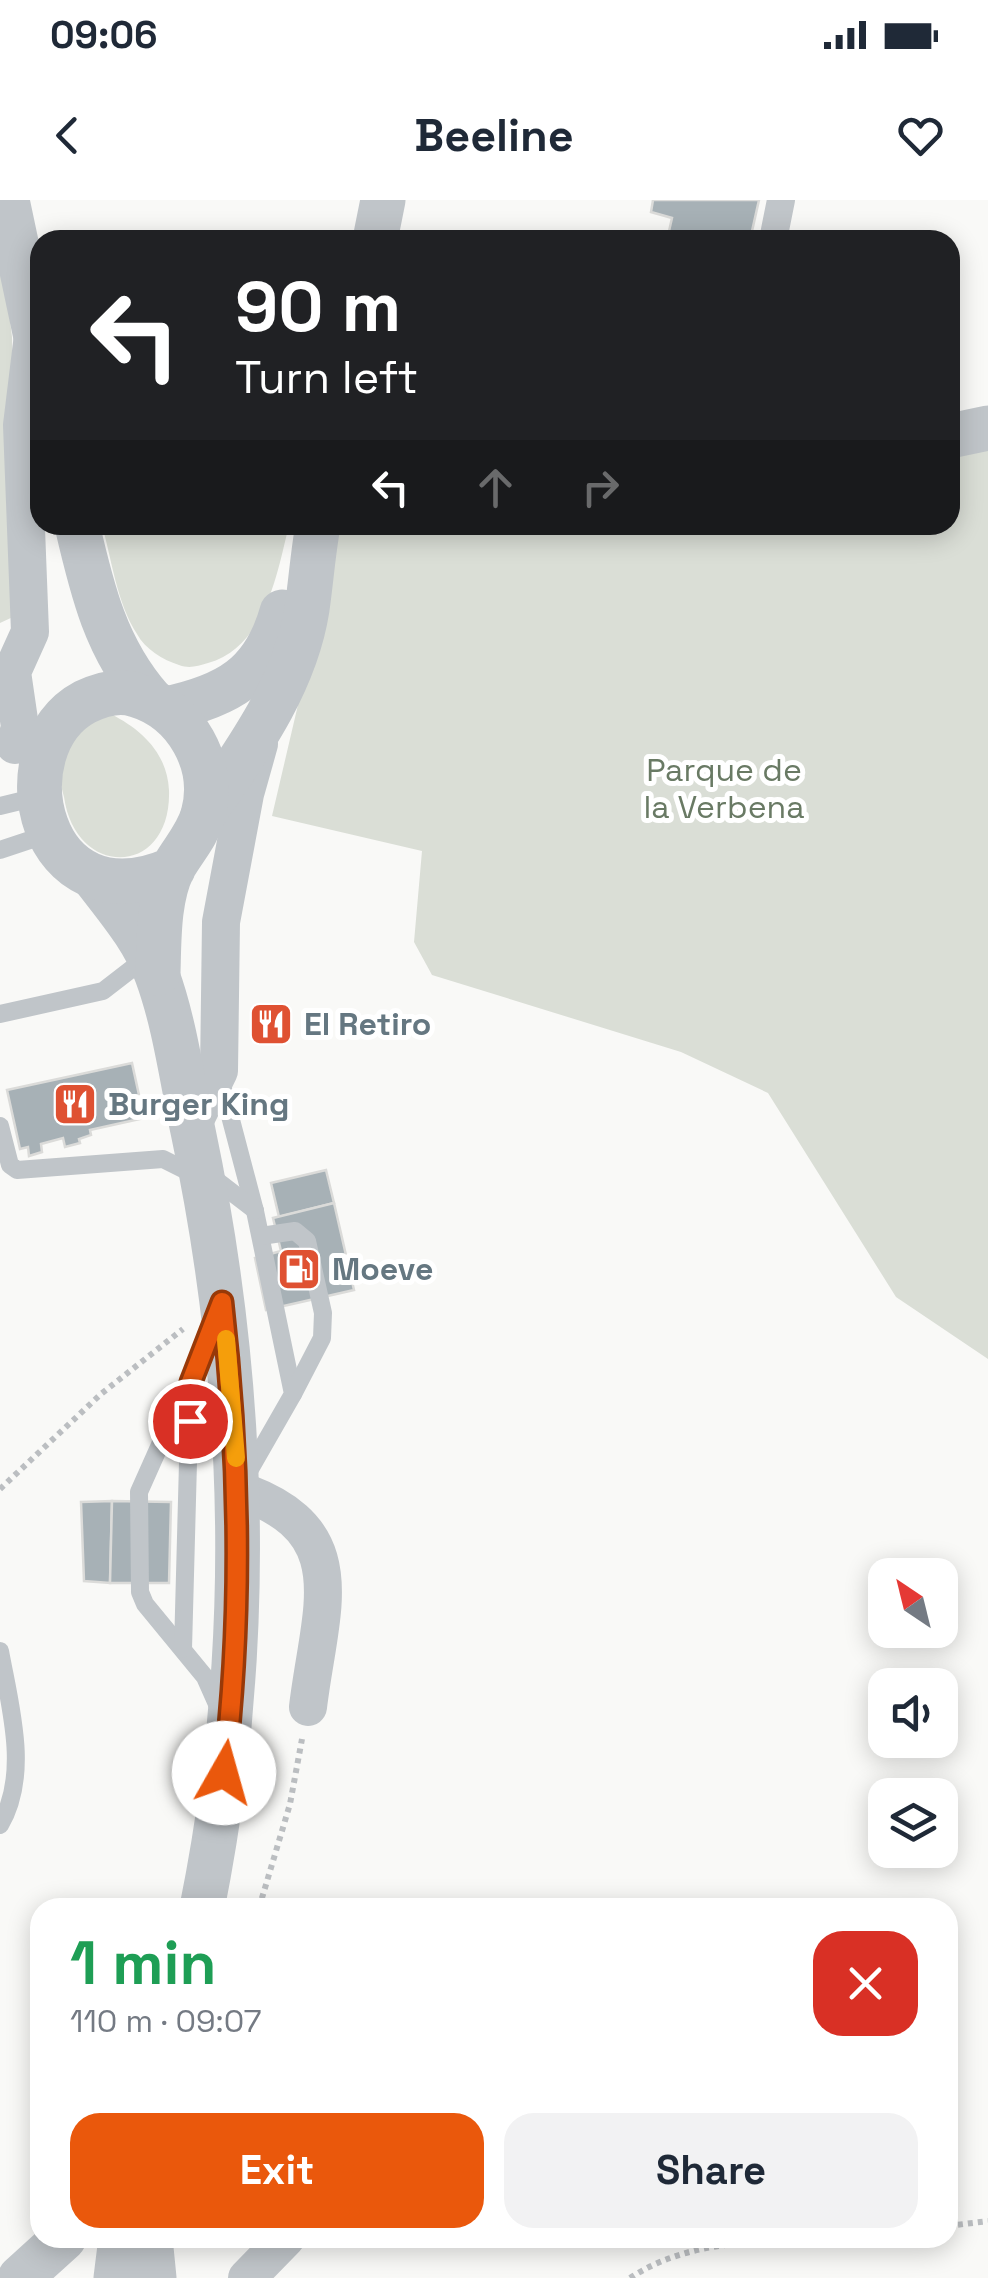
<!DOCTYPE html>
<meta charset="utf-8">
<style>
body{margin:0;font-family:"Space Grotesk",sans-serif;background:#f2f2f3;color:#1f2937;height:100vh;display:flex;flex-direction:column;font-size:38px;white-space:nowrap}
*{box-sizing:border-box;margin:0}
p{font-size:32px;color:#747a83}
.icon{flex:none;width:55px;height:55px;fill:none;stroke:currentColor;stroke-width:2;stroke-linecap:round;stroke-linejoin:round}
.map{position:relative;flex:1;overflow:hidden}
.panel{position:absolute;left:30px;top:1698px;width:928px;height:350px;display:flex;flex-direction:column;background:#fff;border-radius:30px;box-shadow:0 5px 25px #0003}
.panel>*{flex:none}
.top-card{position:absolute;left:30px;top:30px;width:930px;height:305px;border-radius:30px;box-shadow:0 5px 25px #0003;background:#202124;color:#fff;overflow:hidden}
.needle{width:65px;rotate:325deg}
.tools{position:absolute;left:868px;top:1358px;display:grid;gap:20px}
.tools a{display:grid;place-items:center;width:90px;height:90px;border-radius:20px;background:#fff;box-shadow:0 5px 25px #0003;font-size:50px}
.pin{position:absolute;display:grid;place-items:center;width:85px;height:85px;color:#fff;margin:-42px;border:5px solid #fff;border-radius:50%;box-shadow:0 2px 10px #0007}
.me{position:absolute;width:110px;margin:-55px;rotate:7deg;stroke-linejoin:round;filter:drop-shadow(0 0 8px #0008)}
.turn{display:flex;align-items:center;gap:35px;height:210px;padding:0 40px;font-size:45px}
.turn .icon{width:130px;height:130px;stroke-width:2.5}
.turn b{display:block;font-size:70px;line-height:85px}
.lanes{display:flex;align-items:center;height:95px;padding:0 40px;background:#0003;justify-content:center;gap:50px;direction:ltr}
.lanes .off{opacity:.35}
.round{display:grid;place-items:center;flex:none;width:105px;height:105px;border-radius:30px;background:#f2f2f3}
.summary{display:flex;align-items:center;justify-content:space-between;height:170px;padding:0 40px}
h1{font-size:60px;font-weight:600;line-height:75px;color:#1e9e55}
.action{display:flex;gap:20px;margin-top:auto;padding:20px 40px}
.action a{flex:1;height:115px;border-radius:30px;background:#ea580c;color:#fff;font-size:40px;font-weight:600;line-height:115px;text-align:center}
.action a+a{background:#f2f2f3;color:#1f2937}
.status{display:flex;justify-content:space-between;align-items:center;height:70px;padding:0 50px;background:#fff;direction:ltr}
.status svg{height:28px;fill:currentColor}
header{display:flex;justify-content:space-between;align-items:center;height:130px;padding:0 40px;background:#fff;font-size:45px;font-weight:600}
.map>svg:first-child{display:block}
</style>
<div class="status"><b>09:06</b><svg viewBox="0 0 49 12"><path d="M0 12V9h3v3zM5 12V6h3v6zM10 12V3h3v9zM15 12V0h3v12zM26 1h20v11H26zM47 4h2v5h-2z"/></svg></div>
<header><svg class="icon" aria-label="back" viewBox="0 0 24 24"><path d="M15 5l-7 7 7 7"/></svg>Beeline<svg class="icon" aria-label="heart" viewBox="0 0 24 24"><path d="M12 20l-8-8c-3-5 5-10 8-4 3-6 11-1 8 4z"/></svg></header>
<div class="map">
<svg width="988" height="2078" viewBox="0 0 988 2078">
<rect width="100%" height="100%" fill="#f9f9f7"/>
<g fill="#daded6">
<path d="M0 37 12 137 15 416 0 423Z"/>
<path d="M988 245V1159L896 1097 768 893 681 852 432 775 414 742 422 651 272 616 340 325H950V255Z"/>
<path d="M102 325H289C277 374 265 447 208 463 197 466 190 469 179 465 163 460 145 449 137 434 117 403 112 361 102 325Z"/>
<path d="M111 514C142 530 167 553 169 590 172 677 76 680 64 597 62 588 58 576 60 567 64 552 73 537 79 524Z"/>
</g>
<g fill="#a7b1b6" stroke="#dbdbd9" stroke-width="2.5">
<path d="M653 0H759L750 40H667L672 18 651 12Z"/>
<path d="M132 863 144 918 90 930 91 935 79 939 80 943 65 947 63 938 41 944 42 952 29 956 28 947 20 949 7 890Z"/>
<path d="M326 970 334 1003 279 1017 271 983Z"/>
<path d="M334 1003 354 1090 266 1110 255 1058 281 1051 273 1018Z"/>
<path d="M112 1301 110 1383 84 1381 81 1302Z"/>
<path d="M112 1301 171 1302 169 1383H110Z"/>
</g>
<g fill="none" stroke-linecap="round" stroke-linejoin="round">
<g stroke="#bbbec1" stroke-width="6" stroke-dasharray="5 5" stroke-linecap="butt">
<path d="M0 1289 101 1194 183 1129"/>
<path d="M259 1708 290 1604 302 1539"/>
<path d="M948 2026 988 2021"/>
<path d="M630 2078C685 2042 745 2043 809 2038"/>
</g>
<g stroke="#c0c5c9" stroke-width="18">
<path d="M0 606 33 598"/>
<path d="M0 650 45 635"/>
<path d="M0 814 103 791 147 757"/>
<path d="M220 878 255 1011 293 1194 246 1276"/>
<path d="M0 926 10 965 17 970 163 959 197 976"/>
<path d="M208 974 255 1010"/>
<path d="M261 1036 295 1031 307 1041 323 1113 322 1138 293 1194"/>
<path d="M213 1126 139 1292 140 1392 145 1404 205 1477 217 1504"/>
<path d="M183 1449 190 1188"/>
<path d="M0 1451C10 1506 30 1574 0 1625"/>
</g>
<path stroke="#c0c5c9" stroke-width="28" d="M773 40 781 0"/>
<g stroke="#c0c5c9" stroke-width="38">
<path d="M15 545 20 527 12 472 30 432 22 225 34 127"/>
<path d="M192 926 219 871 221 722 245 594 259 544"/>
<path d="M238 1290C357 1330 320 1407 308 1507"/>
<path d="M247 2078 286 2038"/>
</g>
<g stroke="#c0c5c9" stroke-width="45">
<path d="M7 0 40 156"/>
<path d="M375 40 383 0"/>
<path d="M950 236 988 228"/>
<path d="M77 325C92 390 106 449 151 500"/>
<path d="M166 509C227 496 264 476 282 412"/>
<path d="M203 615C245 553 295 486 307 409 311 381 313 353 318 325"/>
<path d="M96 680C119 710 144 739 157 775 175 824 182 880 193 931 247 1187 254 1450 202 1708"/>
<path d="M158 773C159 740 158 698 173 668 183 650 197 636 203 615 217 564 186 510 136 495 119 489 100 495 85 502 0 547 37 729 173 669"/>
<path d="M150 2038 154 2078"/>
<path d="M20 2078 64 2038"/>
<path d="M116 2078 121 2038"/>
</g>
</g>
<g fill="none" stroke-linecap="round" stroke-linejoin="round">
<g stroke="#983908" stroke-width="25">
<path id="route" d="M190 1221 191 1182 222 1102C240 1260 243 1416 224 1573"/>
</g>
<use href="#route" stroke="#ea580c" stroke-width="18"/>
<path stroke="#f59e0b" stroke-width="18" d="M226 1139 236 1258"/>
</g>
<defs>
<g id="restaurant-square" transform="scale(2.25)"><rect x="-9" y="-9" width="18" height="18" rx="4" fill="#df5132" stroke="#fff"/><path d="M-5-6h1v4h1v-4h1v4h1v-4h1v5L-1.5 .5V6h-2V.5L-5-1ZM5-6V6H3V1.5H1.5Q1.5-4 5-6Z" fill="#fff"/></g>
<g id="fuel-square" transform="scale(2.25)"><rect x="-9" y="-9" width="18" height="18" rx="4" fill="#df5132" stroke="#fff"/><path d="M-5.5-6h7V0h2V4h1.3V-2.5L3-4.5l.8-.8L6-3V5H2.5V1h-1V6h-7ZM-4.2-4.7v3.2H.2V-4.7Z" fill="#fff"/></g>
</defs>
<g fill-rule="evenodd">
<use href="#restaurant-square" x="271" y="824"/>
<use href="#restaurant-square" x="75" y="904"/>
<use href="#fuel-square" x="299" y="1069"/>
</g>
<g text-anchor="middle" stroke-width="10" stroke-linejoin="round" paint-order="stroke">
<g font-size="32" fill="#697a64" stroke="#fff">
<text x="724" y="581">Parque de<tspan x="724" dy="37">la Verbena</tspan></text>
</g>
<g font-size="32" font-weight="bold" fill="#657781" stroke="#fff" text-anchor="start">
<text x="304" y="835">El Retiro</text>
<text x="108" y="915">Burger King</text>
<text x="332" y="1080">Moeve</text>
</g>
</g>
</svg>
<div class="tools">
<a><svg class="needle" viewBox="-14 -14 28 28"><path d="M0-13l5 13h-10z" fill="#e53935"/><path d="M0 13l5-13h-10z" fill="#747a83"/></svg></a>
<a><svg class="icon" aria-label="sound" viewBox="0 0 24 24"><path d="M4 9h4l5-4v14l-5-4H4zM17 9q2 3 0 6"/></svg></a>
<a><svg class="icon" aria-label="layers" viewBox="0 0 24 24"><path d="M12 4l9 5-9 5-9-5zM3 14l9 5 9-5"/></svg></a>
</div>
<div class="pin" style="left:190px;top:1221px;background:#d93025"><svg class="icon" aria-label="arrive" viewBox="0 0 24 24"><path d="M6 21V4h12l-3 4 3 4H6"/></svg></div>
<svg class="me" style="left:224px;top:1573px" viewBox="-20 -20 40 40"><circle r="19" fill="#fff"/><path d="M0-13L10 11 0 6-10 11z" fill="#ea580c"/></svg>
<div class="top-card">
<div class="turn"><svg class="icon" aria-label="left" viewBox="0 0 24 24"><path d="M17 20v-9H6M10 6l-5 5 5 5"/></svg><div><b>90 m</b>Turn left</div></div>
<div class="lanes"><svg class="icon" aria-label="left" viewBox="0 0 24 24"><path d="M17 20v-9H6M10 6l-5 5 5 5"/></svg><svg class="icon off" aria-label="ahead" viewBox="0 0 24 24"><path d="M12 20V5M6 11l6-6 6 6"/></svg><svg class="icon off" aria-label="right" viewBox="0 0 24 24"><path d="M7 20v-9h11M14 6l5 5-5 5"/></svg></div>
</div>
<section class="panel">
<div class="summary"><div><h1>1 min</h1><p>110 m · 09:07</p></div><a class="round" style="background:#d93025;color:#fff"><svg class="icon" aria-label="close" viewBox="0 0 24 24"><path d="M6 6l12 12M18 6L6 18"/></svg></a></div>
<div class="action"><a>Exit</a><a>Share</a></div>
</section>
</div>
